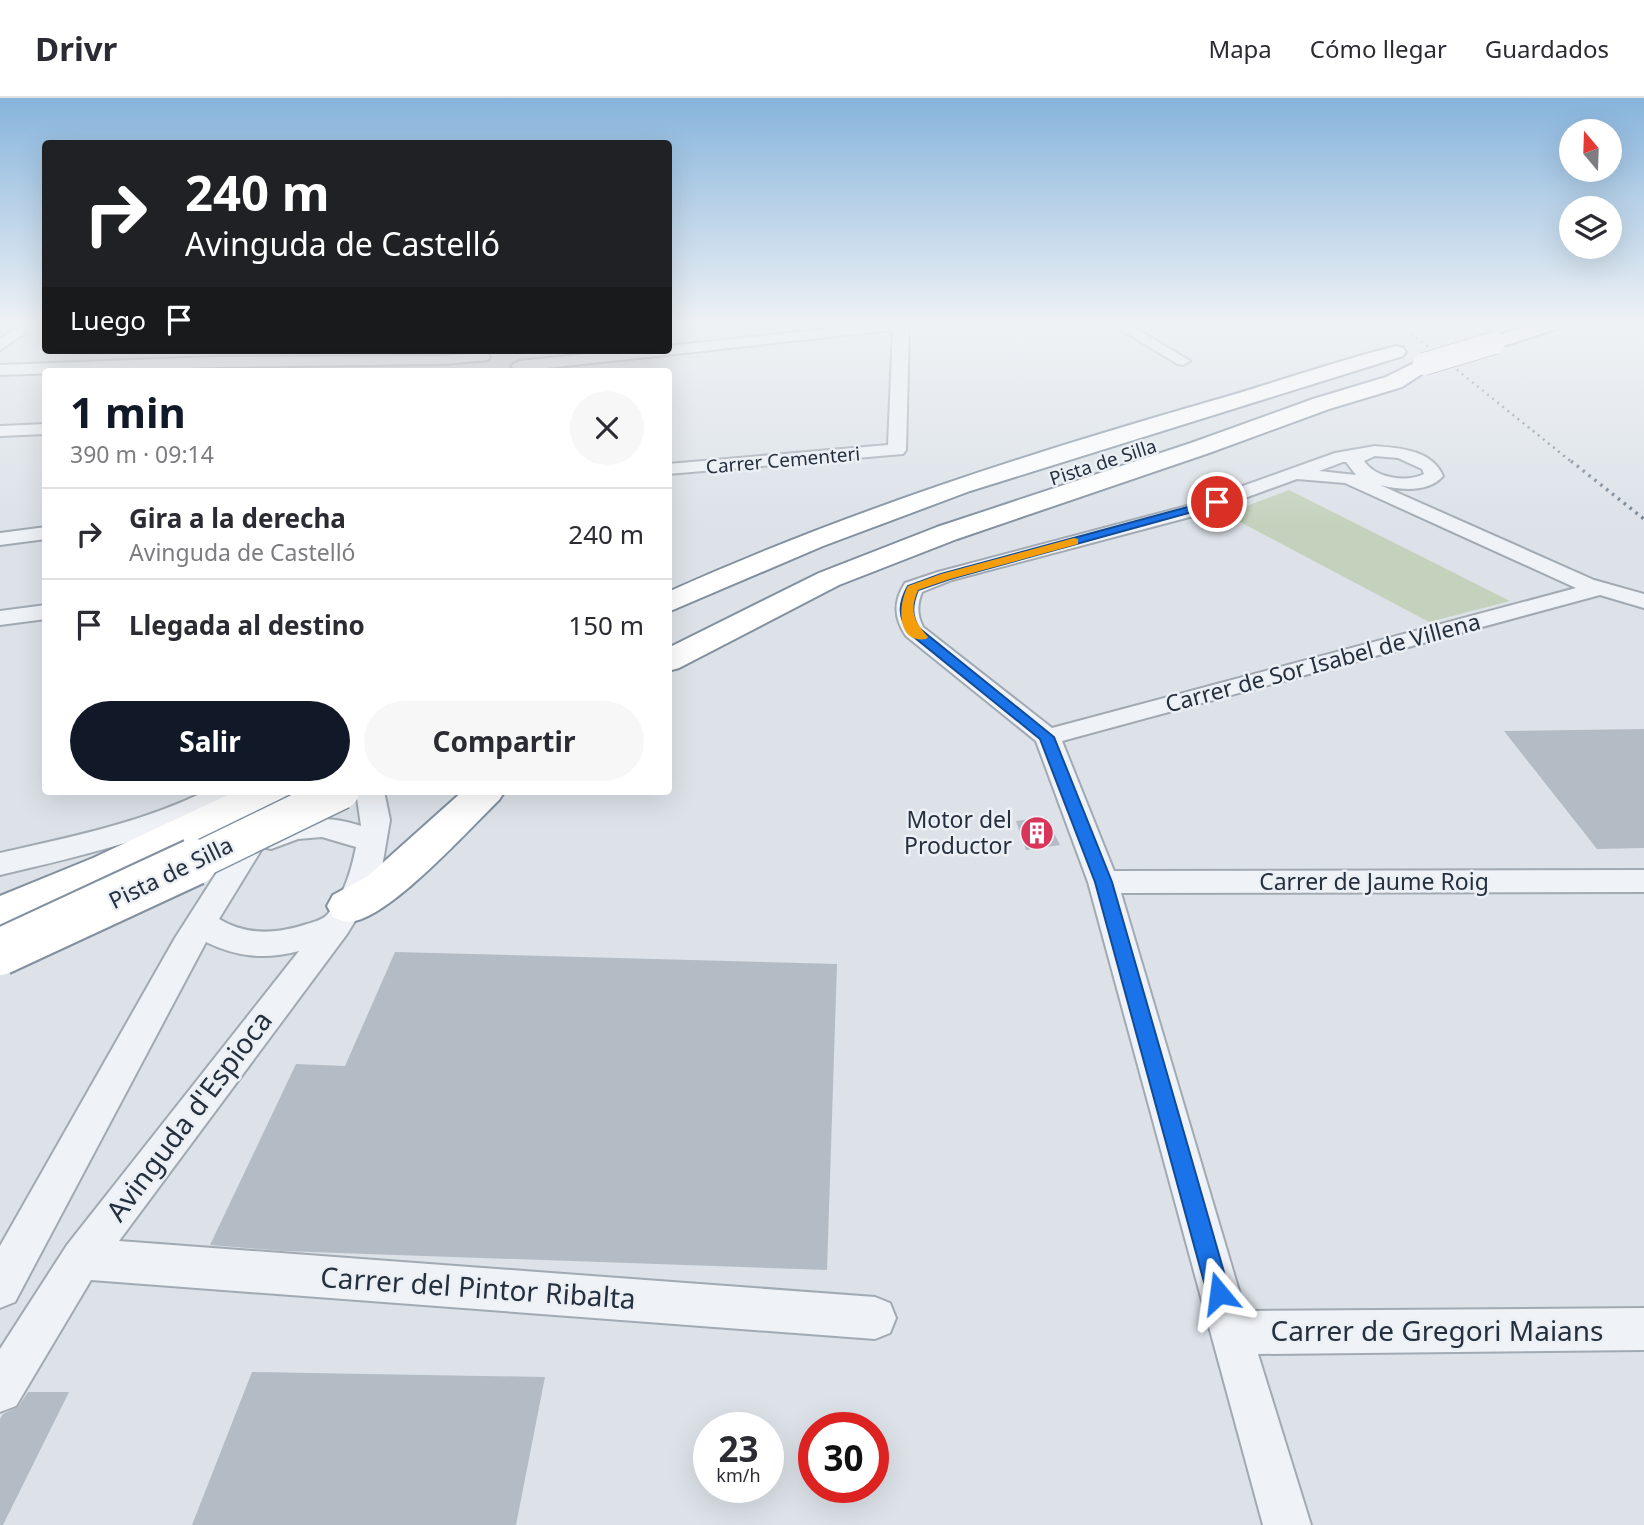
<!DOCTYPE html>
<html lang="es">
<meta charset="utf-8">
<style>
body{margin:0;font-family:"Noto Sans",sans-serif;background:#f7f7f7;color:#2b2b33;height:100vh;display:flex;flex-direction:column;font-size:26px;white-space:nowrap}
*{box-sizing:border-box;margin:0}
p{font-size:23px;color:#7c7c81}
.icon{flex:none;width:38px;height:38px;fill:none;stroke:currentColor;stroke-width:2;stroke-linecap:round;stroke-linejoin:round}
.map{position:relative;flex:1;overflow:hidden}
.side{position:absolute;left:42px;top:270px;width:630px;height:427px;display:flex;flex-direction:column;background:#fff;border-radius:7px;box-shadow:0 7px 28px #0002}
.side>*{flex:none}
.guide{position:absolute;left:42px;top:42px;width:630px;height:214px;border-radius:7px;box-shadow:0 7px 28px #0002;background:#202124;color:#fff;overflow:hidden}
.needle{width:46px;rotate:341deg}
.tools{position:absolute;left:1559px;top:21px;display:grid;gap:14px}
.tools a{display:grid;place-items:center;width:63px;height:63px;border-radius:50%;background:#fff;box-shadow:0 7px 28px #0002;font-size:35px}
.speed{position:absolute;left:693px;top:1314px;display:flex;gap:14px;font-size:35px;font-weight:700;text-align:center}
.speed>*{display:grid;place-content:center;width:91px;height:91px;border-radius:50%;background:#fff;box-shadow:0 7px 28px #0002;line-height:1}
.speed small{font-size:18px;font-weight:400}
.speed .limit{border:10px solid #d22;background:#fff;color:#111}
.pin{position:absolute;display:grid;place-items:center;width:60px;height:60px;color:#fff;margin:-30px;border:4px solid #fff;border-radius:50%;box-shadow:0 2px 7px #0007}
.me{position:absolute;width:77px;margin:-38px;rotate:344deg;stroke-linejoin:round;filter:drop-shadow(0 0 5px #0008)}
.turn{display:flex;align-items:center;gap:24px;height:147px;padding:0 28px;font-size:32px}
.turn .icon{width:91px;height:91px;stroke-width:2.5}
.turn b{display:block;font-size:49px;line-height:60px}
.then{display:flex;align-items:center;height:66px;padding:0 28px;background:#0003;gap:14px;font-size:26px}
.round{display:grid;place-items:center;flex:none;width:74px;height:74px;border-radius:37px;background:#f7f7f7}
.overview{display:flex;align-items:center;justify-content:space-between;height:119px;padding:0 28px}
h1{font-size:42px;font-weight:700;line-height:52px;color:#111827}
.primary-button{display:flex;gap:14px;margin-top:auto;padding:14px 28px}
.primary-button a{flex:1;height:80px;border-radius:42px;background:#111827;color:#fff;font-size:28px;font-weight:700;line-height:80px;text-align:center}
.primary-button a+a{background:#f7f7f7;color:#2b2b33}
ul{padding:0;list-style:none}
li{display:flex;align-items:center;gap:21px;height:91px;padding:0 28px;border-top:2px solid #e1e1e2}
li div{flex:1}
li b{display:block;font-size:26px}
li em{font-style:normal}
header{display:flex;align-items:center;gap:42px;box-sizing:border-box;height:98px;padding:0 35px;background:#fff;border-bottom:2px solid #e1e1e2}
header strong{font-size:33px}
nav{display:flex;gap:38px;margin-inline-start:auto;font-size:24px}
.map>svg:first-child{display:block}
</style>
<header>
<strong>Drivr</strong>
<nav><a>Mapa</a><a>Cómo llegar</a><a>Guardados</a></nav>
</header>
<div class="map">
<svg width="1644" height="1427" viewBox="0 0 1644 1427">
<rect width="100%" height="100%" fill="#dce2e8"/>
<path fill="#c4d2bd" d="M1289 392 1510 503 1429 524 1225 416Z"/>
<g fill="#b3bbc5">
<path d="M1644 631V750L1597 751 1504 633Z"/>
<path d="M1046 719 1060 747 1026 752 1016 723Z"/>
<path d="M395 854 837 866 827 1172 283 1153 210 1147 296 966 345 968Z"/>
<path d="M252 1274 545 1279 516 1427H192Z"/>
<path d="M28 1294H69L3 1427H0V1321L3 1316 18 1309Z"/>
</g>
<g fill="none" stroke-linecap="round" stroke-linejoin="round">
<g stroke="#a1a9b2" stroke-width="4">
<g id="minor">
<path d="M864 227H909L906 352 903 356 668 376V366L888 347 893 232 519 273 511 268 519 263 627 252H668V248Z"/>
<path d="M1113 227H1130L1190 263 1183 267 1178 266Z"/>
<path d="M20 228 25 229V235L0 252V241Z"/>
<path d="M483 255 488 256 490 259 488 262 444 266 214 269 0 277V267L214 259 444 258Z"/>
<path d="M46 326V336L0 338V328Z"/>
<path d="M1375 348C1400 350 1432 352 1443 378 1429 395 1399 392 1380 387L1594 482 1644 496V510L1600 497 1062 643 1114 773 1644 772V794L1121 795 1245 1213 1644 1210V1252L1258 1256 1311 1427H1263L1088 784 1036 643 906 538C894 520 893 504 905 485L938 474 1187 408 1335 355ZM1375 358 1398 360 1422 371 1424 376C1406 385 1375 380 1364 363ZM1346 364 1356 377 1319 373 1343 364ZM1297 381 1345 385 1576 490 1052 630 923 529C917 517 917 507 922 494L952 482 1201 416Z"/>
<path d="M46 429V441L0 447V435Z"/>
<path d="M46 507V521L0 527V513Z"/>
<path d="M206 693H243L239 699C160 740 85 757 0 777V755C71 739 141 725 206 693Z"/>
<path d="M269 693H297L276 728C306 719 330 718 361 728L356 693H384L390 722 380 781 376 789 347 836 119 1143 875 1199 890 1205 896 1220 890 1235 875 1241 91 1182 16 1308 0 1314V1251L67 1147 299 853C265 862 237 859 206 844L15 1204 0 1210V1148L175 840ZM322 739 356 749C351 774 344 797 327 817 322 822 314 824 307 826 277 836 247 838 219 821L263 749 271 751 298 741Z"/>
</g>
</g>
<g stroke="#82909f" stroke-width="4">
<g id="highway">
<path d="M1530 227H1559L1556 231 1494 251 1487 249 1484 245 1487 241Z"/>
<path d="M1396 248 1403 250 1406 254 1403 258 970 393 823 448 668 514V494C844 415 1024 357 1208 304 1271 286 1333 264 1396 248Z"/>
<path d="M1424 260 1431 262 1434 266 1431 270 1402 289 1329 311 1209 355 957 441 839 487 679 570 668 573V550L819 475 937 429 1191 345 1313 301 1386 279Z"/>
<path d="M236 693H288L282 702 121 780 0 831V798L93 760Z"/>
<path d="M463 693H505L499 702C470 730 388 822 349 824 344 824 338 821 333 819L327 808 333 797 368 778Z"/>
</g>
</g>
<use href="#minor" fill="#eff2f6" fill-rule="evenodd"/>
<use href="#highway" fill="#fff" fill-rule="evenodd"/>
<path stroke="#748292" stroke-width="2.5" stroke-dasharray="2 4.5" stroke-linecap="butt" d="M1401 227 1573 365"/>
<path stroke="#748292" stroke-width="3.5" stroke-dasharray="2.5 5" stroke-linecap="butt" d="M1571 363 1644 421"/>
<g stroke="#82909f" stroke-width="24" stroke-linecap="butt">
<path id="highway-bridge-far2" d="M1424 266 1494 245"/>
</g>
<g stroke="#82909f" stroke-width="39" stroke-linecap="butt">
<path id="highway-bridge-far1" d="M191 766 341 693"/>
</g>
<g stroke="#82909f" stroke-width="50" stroke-linecap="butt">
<path id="highway-bridge" d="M0 854 194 764"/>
</g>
<use href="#highway-bridge-far2" stroke="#fff" stroke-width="22"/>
<use href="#highway-bridge-far1" stroke="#fff" stroke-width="36"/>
<use href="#highway-bridge" stroke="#fff" stroke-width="46"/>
</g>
<linearGradient id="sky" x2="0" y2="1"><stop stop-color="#86b4dc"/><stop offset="0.53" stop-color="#eff2f5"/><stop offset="1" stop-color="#eff2f5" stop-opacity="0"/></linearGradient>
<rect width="1644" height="427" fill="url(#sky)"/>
<path fill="#1a73e8" stroke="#114b97" stroke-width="2" d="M1217 401 1221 402V406L950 481 918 492C912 507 911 517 919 530L1054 639 1112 784 1230 1195 1227 1204 1219 1207 1210 1204 1207 1195 1095 784 1040 641 909 535C898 518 898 506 908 488L941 476Z"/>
<path fill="#f59e0b" d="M1074 440 1078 441V446L950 481 918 492C909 513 914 523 928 539L926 541C896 546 898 506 908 488L941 476Z"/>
<defs>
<g id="building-disc" transform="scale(1.75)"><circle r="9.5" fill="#d9355b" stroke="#ecf0f5"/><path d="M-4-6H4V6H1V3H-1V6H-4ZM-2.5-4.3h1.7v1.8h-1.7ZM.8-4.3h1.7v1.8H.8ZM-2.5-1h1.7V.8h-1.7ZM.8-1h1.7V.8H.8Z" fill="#fff"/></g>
</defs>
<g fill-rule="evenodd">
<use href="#building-disc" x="1037" y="735"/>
</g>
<g text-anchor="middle" stroke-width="5" stroke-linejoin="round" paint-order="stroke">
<g font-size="19" fill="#25303f" stroke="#ecf0f5">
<text transform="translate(783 362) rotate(-5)" y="7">Carrer Cementeri</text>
<text transform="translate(1103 364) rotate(-18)" y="7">Pista de Silla</text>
</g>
<g font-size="23" fill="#25303f" stroke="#ecf0f5">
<text transform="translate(1323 565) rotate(-15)" y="8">Carrer de Sor Isabel de Villena</text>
<text transform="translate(171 775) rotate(-26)" y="8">Pista de Silla</text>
<text x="1374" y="792">Carrer de Jaume Roig</text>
</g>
<g font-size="23" fill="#25303f" stroke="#ecf0f5" text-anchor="end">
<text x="1012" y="730">Motor del<tspan x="1012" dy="26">Productor</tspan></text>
</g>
<g font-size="28" fill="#25303f" stroke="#ecf0f5">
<text transform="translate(189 1018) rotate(-53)" y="10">Avinguda d'Espioca</text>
<text transform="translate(478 1190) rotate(4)" y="10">Carrer del Pintor Ribalta</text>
<text x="1437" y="1243">Carrer de Gregori Maians</text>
</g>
</g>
</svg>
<div class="tools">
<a><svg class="needle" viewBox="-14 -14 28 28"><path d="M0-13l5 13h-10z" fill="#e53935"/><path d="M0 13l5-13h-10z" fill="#7c7c81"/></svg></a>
<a><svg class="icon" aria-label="layers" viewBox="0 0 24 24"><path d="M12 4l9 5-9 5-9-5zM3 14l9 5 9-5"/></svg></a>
</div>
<div class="speed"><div>23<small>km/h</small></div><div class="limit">30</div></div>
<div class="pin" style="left:1217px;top:404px;background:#d93025"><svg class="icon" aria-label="arrive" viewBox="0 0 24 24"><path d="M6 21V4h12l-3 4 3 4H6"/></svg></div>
<svg class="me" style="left:1219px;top:1195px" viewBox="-20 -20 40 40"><path d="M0-17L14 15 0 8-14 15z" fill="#1a73e8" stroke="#fff" stroke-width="4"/></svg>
<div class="guide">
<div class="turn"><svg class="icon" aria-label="right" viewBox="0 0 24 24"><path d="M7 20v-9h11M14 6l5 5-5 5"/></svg><div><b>240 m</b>Avinguda de Castelló</div></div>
<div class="then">Luego<svg class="icon" aria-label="arrive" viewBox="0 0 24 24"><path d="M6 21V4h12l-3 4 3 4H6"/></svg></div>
</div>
<section class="side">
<div class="overview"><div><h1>1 min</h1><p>390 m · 09:14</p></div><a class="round"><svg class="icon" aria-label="close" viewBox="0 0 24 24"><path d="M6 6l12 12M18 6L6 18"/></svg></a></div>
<ul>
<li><svg class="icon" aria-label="right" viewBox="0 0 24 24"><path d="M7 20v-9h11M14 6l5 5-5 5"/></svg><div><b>Gira a la derecha</b><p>Avinguda de Castelló</p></div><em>240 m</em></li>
<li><svg class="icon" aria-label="arrive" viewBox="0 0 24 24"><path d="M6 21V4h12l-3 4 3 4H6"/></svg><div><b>Llegada al destino</b></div><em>150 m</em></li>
</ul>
<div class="primary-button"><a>Salir</a><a>Compartir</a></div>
</section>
</div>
